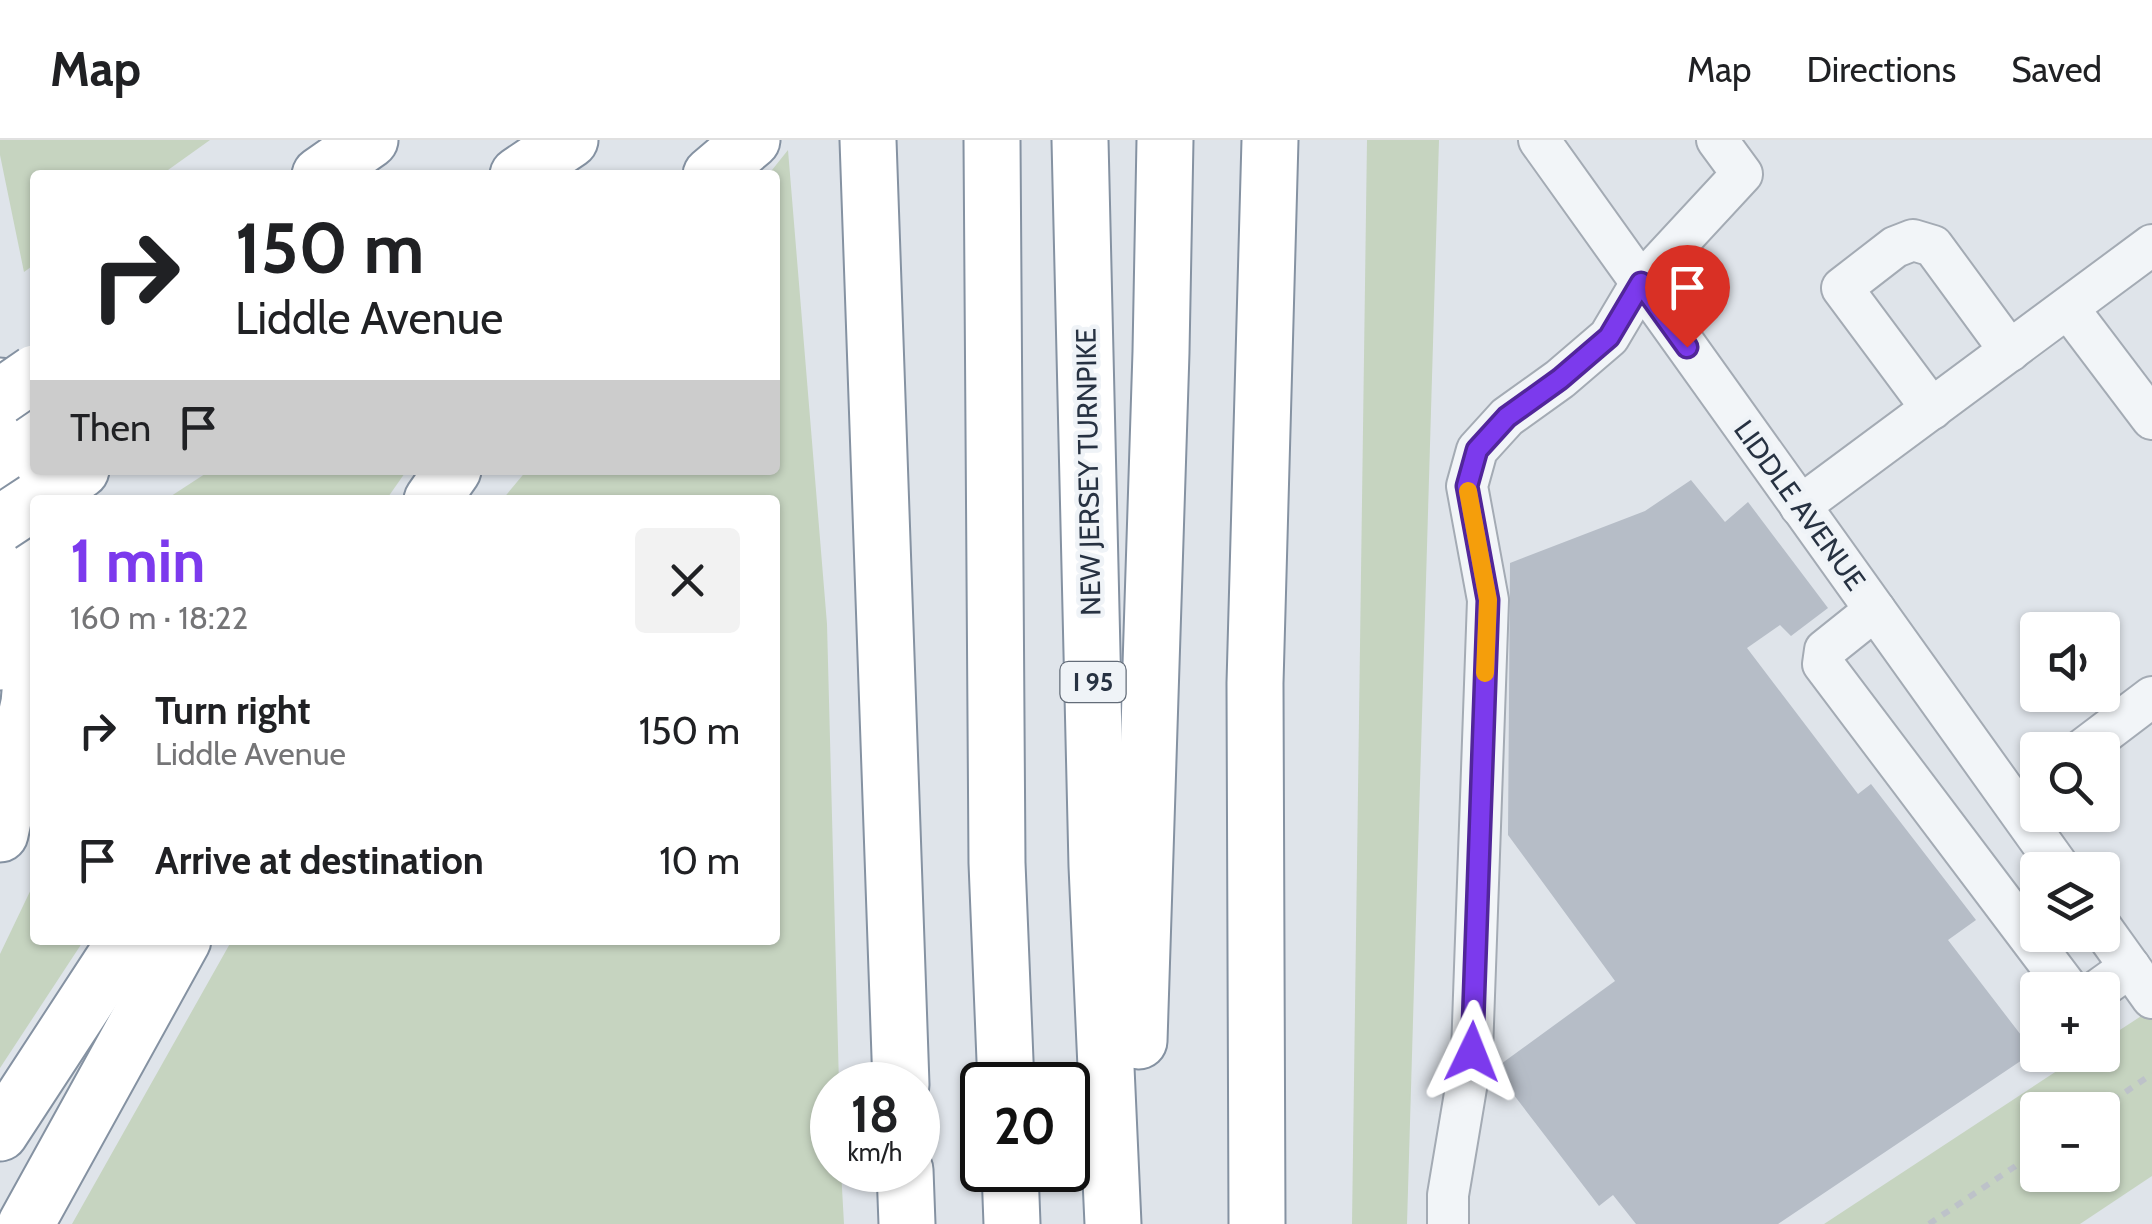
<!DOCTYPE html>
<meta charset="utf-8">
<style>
body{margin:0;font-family:Cabin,sans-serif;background:#f2f2f2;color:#202124;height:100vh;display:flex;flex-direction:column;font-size:38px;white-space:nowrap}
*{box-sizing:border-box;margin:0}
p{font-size:32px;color:#757577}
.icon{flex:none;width:55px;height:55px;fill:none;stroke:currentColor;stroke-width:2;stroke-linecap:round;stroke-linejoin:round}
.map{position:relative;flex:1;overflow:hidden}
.sheet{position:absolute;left:30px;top:355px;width:750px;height:450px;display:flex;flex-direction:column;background:#fff;border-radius:10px;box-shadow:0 2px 8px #0004}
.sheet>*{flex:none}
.hud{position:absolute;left:30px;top:30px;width:750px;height:305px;border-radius:10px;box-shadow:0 2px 8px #0004;background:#fff;color:#202124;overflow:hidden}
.buttons{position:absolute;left:2020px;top:472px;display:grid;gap:20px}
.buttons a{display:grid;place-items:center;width:100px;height:100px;border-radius:10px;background:#fff;box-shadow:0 2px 8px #0004;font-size:50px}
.speed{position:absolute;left:810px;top:922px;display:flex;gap:20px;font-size:50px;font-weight:700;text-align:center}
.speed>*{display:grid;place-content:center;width:130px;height:130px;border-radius:50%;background:#fff;box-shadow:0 2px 8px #0004;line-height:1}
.speed small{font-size:25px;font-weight:400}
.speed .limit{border:5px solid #111;border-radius:15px;background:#fff;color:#111}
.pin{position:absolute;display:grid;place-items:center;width:85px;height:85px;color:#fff;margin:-102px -42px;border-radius:50% 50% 50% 0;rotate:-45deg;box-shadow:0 0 10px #0007}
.pin .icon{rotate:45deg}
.me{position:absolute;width:110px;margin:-55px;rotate:2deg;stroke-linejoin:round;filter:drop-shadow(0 0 8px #0008)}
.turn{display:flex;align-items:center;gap:35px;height:210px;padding:0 40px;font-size:45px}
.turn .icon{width:130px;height:130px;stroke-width:2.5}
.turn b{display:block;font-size:70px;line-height:85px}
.then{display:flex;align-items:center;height:95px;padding:0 40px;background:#0003;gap:20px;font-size:38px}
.round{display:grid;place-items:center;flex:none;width:105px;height:105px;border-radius:10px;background:#f2f2f2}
.summary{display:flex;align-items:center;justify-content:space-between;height:170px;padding:0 40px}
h1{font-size:60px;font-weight:800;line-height:75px;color:#7c3aed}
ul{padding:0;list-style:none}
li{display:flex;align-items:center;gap:30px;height:130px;padding:0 40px}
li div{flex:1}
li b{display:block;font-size:38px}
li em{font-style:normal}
header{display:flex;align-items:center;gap:60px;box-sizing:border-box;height:140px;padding:0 50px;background:#fff;border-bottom:2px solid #e0e0e0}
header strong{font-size:48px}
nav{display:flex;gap:55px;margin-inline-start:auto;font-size:35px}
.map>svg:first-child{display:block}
</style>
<header>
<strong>Map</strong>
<nav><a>Map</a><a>Directions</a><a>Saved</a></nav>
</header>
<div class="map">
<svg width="2152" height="1084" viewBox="0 0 2152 1084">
<rect width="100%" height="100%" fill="#dfe4ea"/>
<g fill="#c6d4c0" fill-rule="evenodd">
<path d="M0 0H210L161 35H35V124L24 132 0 15Z"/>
<path d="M1367 0H1439L1407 1084H1352Z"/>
<path d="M788 10 827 484 839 945H832V1030H841L844 1084H72L232 800H775V360H502L527 330H775V35H768Z"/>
<path d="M211 330H407L386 360H165Z"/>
<path d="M35 741V800H84L0 928V814Z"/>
<path d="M2152 869V1036L2080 1084H1824L2081 915H2102L2103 901ZM2038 970H2102V1035H2038Z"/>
</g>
<path fill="#b6bdc7" d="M1691 340 1725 382 1748 362 1828 468 1791 496 1780 485 1747 508 1858 654 1871 644 1976 780 1948 800 2034 912 1778 1084H1636L1613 1055 1599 1066 1494 929 1615 841 1508 695 1510 423 1645 371Z"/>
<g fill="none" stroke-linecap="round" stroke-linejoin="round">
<g stroke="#a4abb4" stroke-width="44">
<g id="minor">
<path d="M1539 0 2061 730"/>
<path d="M2068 168 2152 279"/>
<path d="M1932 269 1842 148 1895 107 1913 100 1933 106 2010 211"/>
<path d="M1800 366 2152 105"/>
<path d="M1875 470 1825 510 1823 524 2069 850"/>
<path d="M2082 610 2152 557"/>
<path d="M2102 788 2152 858"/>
<path d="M2098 850 2130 827"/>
<path d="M1448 1084V1055L1472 912 1488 460 1467 346 1477 310 1507 277 1560 239 1609 197 1641 143 1742 34 1717 0"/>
</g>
</g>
<g stroke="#8592a2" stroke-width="59">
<g id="highway">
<path d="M868 0 901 945"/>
<path d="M992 0 997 723 1006 945"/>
<path d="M1080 0 1097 726 1113 1084"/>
<path d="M320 35 370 0"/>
<path d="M518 35 570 0"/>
<path d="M711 35 752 0"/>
<path d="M0 246 20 351 18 409 0 522"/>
<path d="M37 360 81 330"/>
<path d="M432 360 453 330"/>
<path d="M0 694 29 563 35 495"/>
<path d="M1139 901 1161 212 1165 0"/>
<path d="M0 993 126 800"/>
<path d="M905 1030 907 1084"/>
<path d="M1010 1030 1012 1084"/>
<path d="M26 1084 183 800"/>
<path d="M1257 1084 1255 543 1270 0"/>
</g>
</g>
<g stroke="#bdc2c9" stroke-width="6" stroke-dasharray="8 8" stroke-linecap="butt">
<path d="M2099 970 2152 934"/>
<path d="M1929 1084 2038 1011"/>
</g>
<use href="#minor" stroke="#f2f5f8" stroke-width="40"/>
<use href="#highway" stroke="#fff" stroke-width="55"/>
<g stroke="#8592a2" stroke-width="59" stroke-linecap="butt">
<g id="highway-bridge">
<path d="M0 257 35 233"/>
<path d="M0 384 35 361"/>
</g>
</g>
<use href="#highway-bridge" stroke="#fff" stroke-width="55"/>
</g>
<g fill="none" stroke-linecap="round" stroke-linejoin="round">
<g stroke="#51269a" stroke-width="25">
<path id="route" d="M1472 912 1488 460 1467 346 1477 310 1507 277 1560 239 1609 197 1641 143 1687 207"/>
</g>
<use href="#route" stroke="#7c3aed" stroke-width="18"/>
<path stroke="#f59e0b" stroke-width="18" d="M1468 351 1488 460 1485 533"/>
</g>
<g text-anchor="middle" stroke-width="9" stroke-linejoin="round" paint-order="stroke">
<rect fill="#eff3f7" stroke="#636c78" stroke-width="2.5" x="1060.5" y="522" width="65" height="40" rx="8"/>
<g font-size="25" font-weight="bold" fill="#273242">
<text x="1093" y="551">I 95</text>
</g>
<g font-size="28" fill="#273242" stroke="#eff3f7">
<text transform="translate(1088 332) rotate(-91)" y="10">NEW JERSEY TURNPIKE</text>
<text transform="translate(1800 365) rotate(54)" y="10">LIDDLE AVENUE</text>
</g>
</g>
</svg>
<div class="buttons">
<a><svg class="icon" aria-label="sound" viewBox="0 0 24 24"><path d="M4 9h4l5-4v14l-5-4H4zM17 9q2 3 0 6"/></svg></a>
<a><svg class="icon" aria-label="search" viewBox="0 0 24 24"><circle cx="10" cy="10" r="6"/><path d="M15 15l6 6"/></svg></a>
<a><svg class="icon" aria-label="layers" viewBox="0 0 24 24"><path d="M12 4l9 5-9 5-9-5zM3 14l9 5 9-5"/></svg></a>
<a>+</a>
<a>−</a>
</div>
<div class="speed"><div>18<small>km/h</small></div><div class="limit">20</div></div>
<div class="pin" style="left:1687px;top:207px;background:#d93025"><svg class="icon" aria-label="arrive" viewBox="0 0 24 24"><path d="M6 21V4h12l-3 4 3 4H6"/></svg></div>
<svg class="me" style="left:1472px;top:912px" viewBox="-20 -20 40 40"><path d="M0-17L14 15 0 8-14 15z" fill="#7c3aed" stroke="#fff" stroke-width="4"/></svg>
<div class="hud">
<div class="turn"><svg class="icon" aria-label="right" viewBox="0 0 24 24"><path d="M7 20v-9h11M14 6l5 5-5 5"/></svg><div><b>150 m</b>Liddle Avenue</div></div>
<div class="then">Then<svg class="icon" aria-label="arrive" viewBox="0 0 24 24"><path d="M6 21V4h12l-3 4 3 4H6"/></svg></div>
</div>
<section class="sheet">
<div class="summary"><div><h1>1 min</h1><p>160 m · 18:22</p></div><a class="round"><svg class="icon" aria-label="close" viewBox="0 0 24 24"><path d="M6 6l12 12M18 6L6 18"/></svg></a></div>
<ul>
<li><svg class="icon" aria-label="right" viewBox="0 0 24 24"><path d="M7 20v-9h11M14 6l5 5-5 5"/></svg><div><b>Turn right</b><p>Liddle Avenue</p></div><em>150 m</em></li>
<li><svg class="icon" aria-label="arrive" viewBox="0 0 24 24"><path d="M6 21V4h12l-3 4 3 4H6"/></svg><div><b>Arrive at destination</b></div><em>10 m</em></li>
</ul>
</section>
</div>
